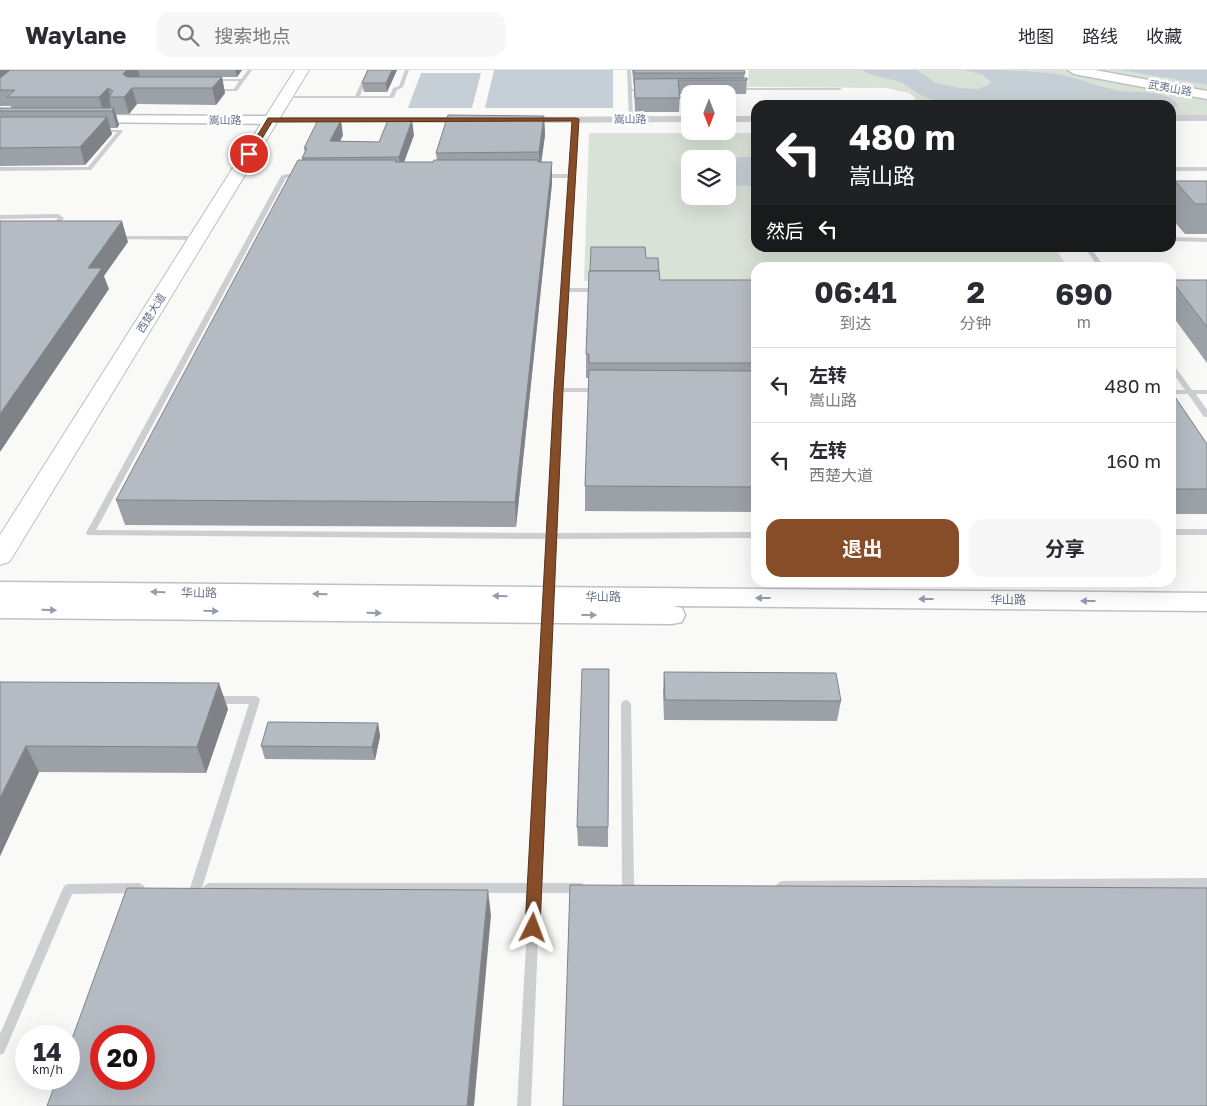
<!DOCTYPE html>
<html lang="zh">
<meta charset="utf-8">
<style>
body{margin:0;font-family:"Golos Text","Noto Sans SC",sans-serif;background:#f7f7f7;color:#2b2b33;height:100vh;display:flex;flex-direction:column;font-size:19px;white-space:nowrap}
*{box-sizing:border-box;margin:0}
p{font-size:16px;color:#7c7c81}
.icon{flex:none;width:28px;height:28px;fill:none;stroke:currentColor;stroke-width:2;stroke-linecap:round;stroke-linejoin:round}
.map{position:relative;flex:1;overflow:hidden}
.sheet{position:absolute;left:751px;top:192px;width:425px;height:325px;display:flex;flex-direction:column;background:#fff;border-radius:15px;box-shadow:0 5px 20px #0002}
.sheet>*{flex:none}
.banner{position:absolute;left:751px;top:30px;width:425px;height:152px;border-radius:15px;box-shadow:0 5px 20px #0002;background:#202124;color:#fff;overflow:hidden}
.needle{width:32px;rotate:180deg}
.tools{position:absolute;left:681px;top:15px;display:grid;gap:10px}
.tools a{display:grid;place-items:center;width:55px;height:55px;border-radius:10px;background:#fff;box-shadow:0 5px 20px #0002;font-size:25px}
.speed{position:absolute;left:15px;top:955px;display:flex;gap:10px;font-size:25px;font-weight:700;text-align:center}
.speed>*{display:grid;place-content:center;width:65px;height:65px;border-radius:50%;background:#fff;box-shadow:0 5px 20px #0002;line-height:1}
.speed small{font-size:12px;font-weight:400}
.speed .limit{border:8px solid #d22;background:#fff;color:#111}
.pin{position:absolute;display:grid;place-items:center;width:42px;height:42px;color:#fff;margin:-21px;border:2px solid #fff;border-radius:50%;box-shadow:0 1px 5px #0007}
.me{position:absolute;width:55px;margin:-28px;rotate:3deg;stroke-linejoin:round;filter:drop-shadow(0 0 4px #0008)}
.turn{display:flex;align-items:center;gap:18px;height:105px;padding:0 15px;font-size:22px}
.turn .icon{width:65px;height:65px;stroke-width:2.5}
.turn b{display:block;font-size:35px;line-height:42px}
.then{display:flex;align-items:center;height:48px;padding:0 15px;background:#0003;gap:10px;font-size:19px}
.eta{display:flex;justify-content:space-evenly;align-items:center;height:85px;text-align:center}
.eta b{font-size:30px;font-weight:700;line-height:35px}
.cta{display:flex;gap:10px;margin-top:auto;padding:10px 15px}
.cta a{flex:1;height:58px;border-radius:15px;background:#864d28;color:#fff;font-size:20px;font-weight:700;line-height:58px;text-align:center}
.cta a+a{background:#f7f7f7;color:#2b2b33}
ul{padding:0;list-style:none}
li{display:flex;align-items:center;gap:15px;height:75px;padding:0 15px;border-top:1px solid #e1e1e2}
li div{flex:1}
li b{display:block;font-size:19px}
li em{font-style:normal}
header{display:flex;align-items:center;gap:30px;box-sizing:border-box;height:70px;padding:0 25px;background:#fff;border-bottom:1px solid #e1e1e2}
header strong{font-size:24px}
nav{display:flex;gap:28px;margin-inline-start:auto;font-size:18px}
.search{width:350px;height:45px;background:#f7f7f7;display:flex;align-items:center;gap:12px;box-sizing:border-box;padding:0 18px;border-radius:15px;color:#7c7c81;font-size:19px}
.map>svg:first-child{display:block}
</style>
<header>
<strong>Waylane</strong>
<div class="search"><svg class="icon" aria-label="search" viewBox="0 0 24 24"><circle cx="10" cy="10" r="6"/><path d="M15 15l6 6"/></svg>搜索地点</div>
<nav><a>地图</a><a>路线</a><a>收藏</a></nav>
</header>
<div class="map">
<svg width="1207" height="1036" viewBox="0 0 1207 1036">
<rect width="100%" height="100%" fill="#f9faf7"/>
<g fill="#d9e2d7" fill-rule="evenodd">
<path d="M749 0H1064L1207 28V45H1171V35H919L914 27 909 23 886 18 747 17Z"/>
<path d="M1080 0H1119L1207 15V22Z"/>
<path d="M589 63H756V178H1055L1068 197 756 198V211H584ZM690 89H728V126H690Z"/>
</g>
<g fill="#c7cfd6">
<path d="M494 0H613V38H485Z"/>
<path d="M862 0H917L936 13 960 18 978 19 990 14 991 12 983 5 964 0C995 0 1026 0 1057 4 1079 8 1099 17 1120 21 1137 23 1168 19 1179 36L1171 38V35H943L919 24 901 12 868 4Z"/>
<path d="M1119 0H1207V15Z"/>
<path d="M421 3H481L472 38H408Z"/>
<path d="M743 87H756V116L728 115V90Z"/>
</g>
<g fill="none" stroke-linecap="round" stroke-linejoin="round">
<g stroke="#bdc1c7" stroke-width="3">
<g id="secondary">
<path d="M1068 0H1095L1207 21V29L1074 4Z"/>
<path d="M81 45 270 46 275 47 277 50 275 53 270 54 76 52 74 49 76 46Z"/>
<path d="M0 512 1207 523V541L673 536 682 538 685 545 682 552 672 554 0 548V530H39H0Z"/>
</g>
</g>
<g stroke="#bcbfc4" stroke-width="2">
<path id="primary" d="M295 0H309L13 486 9 492 0 495V465Z"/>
</g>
<g fill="#ccced2" fill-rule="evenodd">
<path d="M248 0H252L237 21H212L210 20 212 19H234L239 11H210L208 9H241Z"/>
<path d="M367 0H371L360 26H390L393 18 399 16 405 0H409L403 17 397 20 394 27 392 28H285L283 27 285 26H355Z"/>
<path d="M627 0H631L632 19H645L647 20 645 21H632L633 49 631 50 629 49Z"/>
<path d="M736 18H840L842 19 840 20H734Z"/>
<path d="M576 48 578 49 568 218H600L603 220 600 222H568L563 318H599L603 320 599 322H562L556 463 756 462V468L556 469 553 529 549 532 545 529 548 469 87 465 86 463 281 106C286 103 297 103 302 106L299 108H286L96 460 548 463 555 320 570 108H542L539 106 542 104H570L574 49Z"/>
<path d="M98 60H121L123 61 91 100 0 101V97H88L117 62H98Z"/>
<rect x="1171" y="97" width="36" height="4"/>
<path d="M0 145 58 144 64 148 54 161 52 162 49 160 58 148H57L0 149Z"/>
<path d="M115 166H197L200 168 197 170 113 169V167Z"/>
<path d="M1171 167 1207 168V172L1171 171Z"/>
<path d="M1085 178H1091L1105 198H1099Z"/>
<path d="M1171 293 1173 294 1192 320H1207V324H1196L1207 340V347H1204L1188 324H1171V320H1185L1171 300Z"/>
<rect x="1171" y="459" width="36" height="6"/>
<path d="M548 539 552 542 540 813H581L585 815 587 818 585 821 581 823H540L531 1036H517L529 823H209L205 821 203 818 205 815 209 813H529L544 542Z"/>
<path d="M214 626H255L258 627 260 630 202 818 200 821 196 823 192 821 190 818 249 634H214L211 633 209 630 211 627Z"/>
<path d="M626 630 629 631 631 634 634 817 632 820 628 822 624 820 622 817 621 634 623 631Z"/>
<path d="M1207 808V818L782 821 778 819 776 816 778 813 782 811Z"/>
<path d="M139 813 143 815 145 818 143 821 139 823 72 824 4 983 0 985V964L64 816 68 814Z"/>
</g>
<g fill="#ccced2" fill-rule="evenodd">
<rect x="1171" y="45" width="36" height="6"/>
<path d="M690 46V52L519 53 514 50 519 47Z"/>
<rect x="728" y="46" width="28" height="6"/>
<path d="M270 47H471L476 50 471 53 266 52V48Z"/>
</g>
<use href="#secondary" fill="#fff" fill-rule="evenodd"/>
<use href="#primary" fill="#fff" fill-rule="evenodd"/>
</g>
<g fill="#9ca1a8">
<path d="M0 0H242L237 7H222L225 23 216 35 137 34 129 44H116L119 55 117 58H110L112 64 85 95 0 96V38H11V36H0Z"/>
<path d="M368 0H397L387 22H364L362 13Z"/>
<path d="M632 0H744L745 3 744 8 747 10 746 24H680L679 42H635L634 17Z"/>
<path d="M544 46 545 65 541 92H552V113L516 457 125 455 116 430 302 90V88L305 83 304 78 343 65 340 71 379 72 414 65 404 92H433L437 90 436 83Z"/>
<path d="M1175 111H1207V164H1185L1171 148V122Z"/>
<path d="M659 201 660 210H756V442L585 441V416L589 308H586V284Z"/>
<path d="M1171 210H1207V293L1171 244Z"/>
<path d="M1171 321 1207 374V444H1171Z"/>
<path d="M609 599 608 777 578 776 577 757Z"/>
<path d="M664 602 841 631 837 651 664 650 663 622Z"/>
<path d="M0 612 228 639 206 703 39 702 0 786Z"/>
<path d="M378 653 380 666 375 690 265 689 261 676Z"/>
</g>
<g fill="#7f8388">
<path d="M0 0H22L0 20Z"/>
<path d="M127 0H138L140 7 127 20 123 4Z"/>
<path d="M235 0H242L237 7Z"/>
<path d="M392 0H397L387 22 386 13Z"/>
<path d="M222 7 225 23 216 35 212 18Z"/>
<path d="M108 18 110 27H109L111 36 106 41H103L99 27Z"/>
<path d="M132 18 137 34 129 44 124 27Z"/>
<path d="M114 38 119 55 117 58 112 41Z"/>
<path d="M544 46 545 65 540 102 539 82Z"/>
<path d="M107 47 112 64 85 95 80 77Z"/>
<path d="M341 50 343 65 333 86 330 71Z"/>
<path d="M412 50 414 65 400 103 399 87Z"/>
<path d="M552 92V113L516 457 515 432Z"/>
<path d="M122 151 128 172 104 206 109 219 0 382V344L88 198Z"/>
<path d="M219 613 228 639 206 703 197 677Z"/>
<path d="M378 653 380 666 375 690 372 677Z"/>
<path d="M26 676 39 702 0 786V728Z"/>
<path d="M488 820 491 845 474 1036H467Z"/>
</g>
<g fill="#b5bbc3" stroke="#7f8388" fill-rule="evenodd">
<path d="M10 0H127L123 4 127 7H222L212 18H132L124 27H109L113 21 108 18 99 27H7L15 20H0V8Z"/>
<path d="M368 0H392L386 13H362Z"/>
<path d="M634 0H744L745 3H634Z"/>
<path d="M747 8V10H678L680 28H635L634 9Z"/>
<path d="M0 38H114L112 41H0Z"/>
<path d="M448 45 544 46 539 82 436 83Z"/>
<path d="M0 47H107L80 77 0 78Z"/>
<path d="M318 50H341L330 71 379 72 388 50H412L399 87 302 88 307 78H304Z"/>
<path d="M298 90H396L395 92H433L434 90H538V92H552L515 432 116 430Z"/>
<path d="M1175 111H1207V134H1195Z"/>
<path d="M0 151H122L88 198H102L0 344Z"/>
<path d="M591 177H645L646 188H658L659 201H590Z"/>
<path d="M589 201H659L660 210H756V293H589V284H586Z"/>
<path d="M1171 210H1207V257Z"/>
<path d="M589 300 756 301V417L585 416Z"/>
<path d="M1171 321 1207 374V419H1171Z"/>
<path d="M582 599H609L608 757H577Z"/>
<path d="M664 602 836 603 841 631 665 630Z"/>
<path d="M0 612 219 613 197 677 26 676 0 728Z"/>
<path d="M268 652 378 653 372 677 261 676Z"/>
<path d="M570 815 1207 818V1036H563Z"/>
<path d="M127 818 488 820 467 1036H47L57 1009H69V977ZM101 966H144V1009H101Z"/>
</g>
<defs><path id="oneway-solid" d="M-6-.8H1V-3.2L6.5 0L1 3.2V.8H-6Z" transform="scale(1.25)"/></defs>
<g fill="#939dae">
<use href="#oneway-solid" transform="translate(158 522) rotate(-179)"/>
<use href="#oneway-solid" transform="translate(320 524) rotate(-179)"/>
<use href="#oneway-solid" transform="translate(500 526) rotate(-179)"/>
<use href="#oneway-solid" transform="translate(763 528) rotate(-180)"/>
<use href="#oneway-solid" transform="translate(926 529) rotate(-180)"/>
<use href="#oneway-solid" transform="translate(1088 531) rotate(-180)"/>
<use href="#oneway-solid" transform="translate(49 540) rotate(1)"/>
<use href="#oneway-solid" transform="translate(211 541) rotate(1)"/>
<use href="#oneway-solid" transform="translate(374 543) rotate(1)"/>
<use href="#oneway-solid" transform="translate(589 545)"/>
</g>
<path fill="#864d28" stroke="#57321a" d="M268 48H576L579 49 563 320 540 858 538 863 533 865 527 863 525 858 554 320 572 51 272 52 252 85H247L246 84Z"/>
<g text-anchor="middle" stroke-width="5" stroke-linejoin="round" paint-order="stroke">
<g font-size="11" fill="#65738b" stroke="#fff">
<text transform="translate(1170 18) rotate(10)" y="4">武夷山路</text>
<text x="630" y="53">嵩山路</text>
<text x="225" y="54">嵩山路</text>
<text transform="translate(151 243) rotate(-58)" y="4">西楚大道</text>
</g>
<g font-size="12" fill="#65738b" stroke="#fff">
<text transform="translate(199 523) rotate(1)" y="4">华山路</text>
<text x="603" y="531">华山路</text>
<text x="1008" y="534">华山路</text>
</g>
</g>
</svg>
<div class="tools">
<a><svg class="needle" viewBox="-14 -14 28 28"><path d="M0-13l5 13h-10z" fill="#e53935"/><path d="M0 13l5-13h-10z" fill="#7c7c81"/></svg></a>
<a><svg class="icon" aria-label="layers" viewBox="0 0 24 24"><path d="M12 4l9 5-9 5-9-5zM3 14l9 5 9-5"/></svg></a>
</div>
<div class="speed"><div>14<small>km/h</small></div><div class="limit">20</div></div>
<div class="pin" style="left:249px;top:84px;background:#d93025"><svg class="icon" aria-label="arrive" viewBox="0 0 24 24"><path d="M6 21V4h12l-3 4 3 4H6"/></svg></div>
<svg class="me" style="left:533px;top:858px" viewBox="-20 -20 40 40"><path d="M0-17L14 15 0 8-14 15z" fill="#864d28" stroke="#fff" stroke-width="4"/></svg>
<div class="banner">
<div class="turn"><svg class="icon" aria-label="left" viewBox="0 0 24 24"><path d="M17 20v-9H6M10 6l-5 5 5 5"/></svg><div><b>480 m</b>嵩山路</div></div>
<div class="then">然后<svg class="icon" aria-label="left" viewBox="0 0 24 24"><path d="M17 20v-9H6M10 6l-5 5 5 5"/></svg></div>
</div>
<section class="sheet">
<div class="eta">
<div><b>06:41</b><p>到达</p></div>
<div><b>2</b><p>分钟</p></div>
<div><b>690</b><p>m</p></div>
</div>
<ul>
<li><svg class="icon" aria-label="left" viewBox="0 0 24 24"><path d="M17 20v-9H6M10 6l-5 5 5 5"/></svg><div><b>左转</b><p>嵩山路</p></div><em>480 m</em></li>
<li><svg class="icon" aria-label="left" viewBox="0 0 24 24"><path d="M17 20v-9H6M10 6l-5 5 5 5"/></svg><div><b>左转</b><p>西楚大道</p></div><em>160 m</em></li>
</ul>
<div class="cta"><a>退出</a><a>分享</a></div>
</section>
</div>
